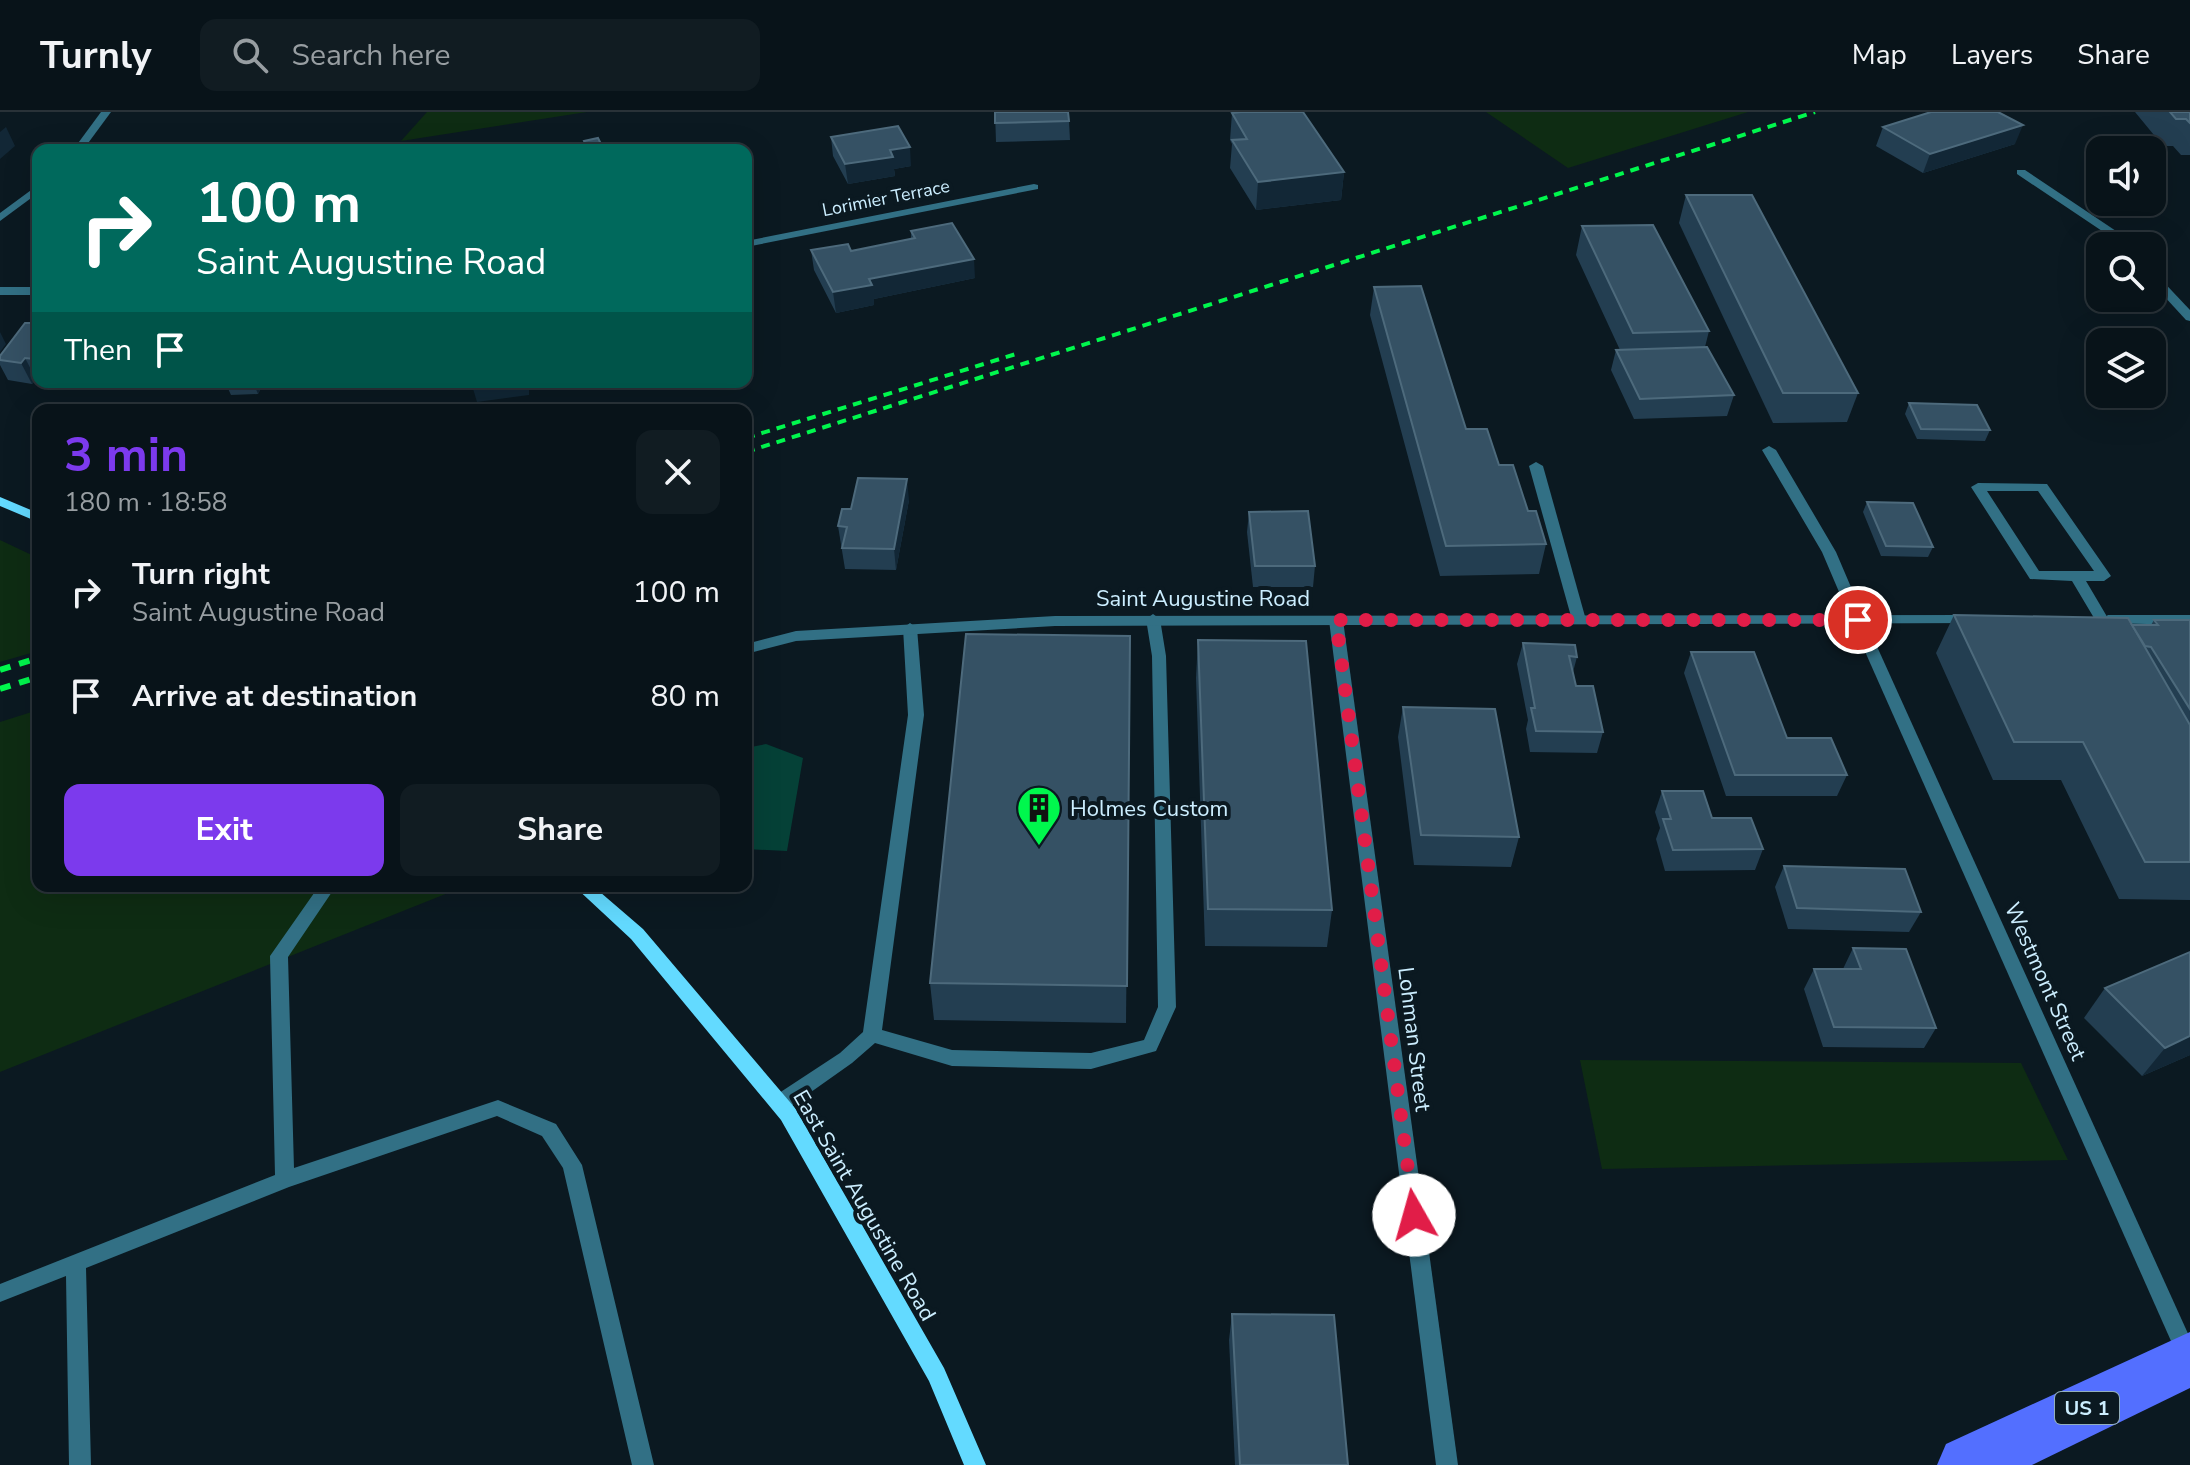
<!DOCTYPE html>
<meta charset="utf-8">
<style>
body{margin:0;font-family:"Nunito Sans",sans-serif;background:#111c22;color:#f1f3f6;height:100vh;display:flex;flex-direction:column;font-size:30px;white-space:nowrap}
*{box-sizing:border-box;margin:0}
p{font-size:26px;color:#989ea2}
.icon{flex:none;width:44px;height:44px;fill:none;stroke:currentColor;stroke-width:2;stroke-linecap:round;stroke-linejoin:round}
.map{position:relative;flex:1;overflow:hidden}
.side{position:absolute;left:32px;top:292px;width:720px;height:488px;display:flex;flex-direction:column;background:#081319;border-radius:16px;box-shadow:0 8px 32px #0002,0 0 0 2px #293238}
.side>*{flex:none}
.top-card{position:absolute;left:32px;top:32px;width:720px;height:244px;border-radius:16px;box-shadow:0 8px 32px #0002,0 0 0 2px #293238;background:#00695c;color:#fff;overflow:hidden}
.controls{position:absolute;left:2086px;top:24px;display:grid;gap:16px}
.controls a{display:grid;place-items:center;width:80px;height:80px;border-radius:16px;background:#081319;box-shadow:0 8px 32px #0002,0 0 0 2px #293238;font-size:40px}
.pin{position:absolute;display:grid;place-items:center;width:68px;height:68px;color:#fff;margin:-34px;border:4px solid #fff;border-radius:50%;box-shadow:0 2px 8px #0007}
.me{position:absolute;width:88px;margin:-44px;rotate:353deg;stroke-linejoin:round;filter:drop-shadow(0 0 6px #0008)}
.turn{display:flex;align-items:center;gap:28px;height:168px;padding:0 32px;font-size:36px}
.turn .icon{width:104px;height:104px;stroke-width:2.5}
.turn b{display:block;font-size:56px;line-height:68px}
.then{display:flex;align-items:center;height:76px;padding:0 32px;background:#0003;gap:16px;font-size:30px}
.round{display:grid;place-items:center;flex:none;width:84px;height:84px;border-radius:16px;background:#111c22}
.head{display:flex;align-items:center;justify-content:space-between;height:136px;padding:0 32px}
h1{font-size:48px;font-weight:700;line-height:60px;color:#7c3aed}
.button{display:flex;gap:16px;margin-top:auto;padding:16px 32px}
.button a{flex:1;height:92px;border-radius:16px;background:#7c3aed;color:#fff;font-size:32px;font-weight:700;line-height:92px;text-align:center}
.button a+a{background:#111c22;color:#f1f3f6}
ul{padding:0;list-style:none}
li{display:flex;align-items:center;gap:24px;height:104px;padding:0 32px}
li div{flex:1}
li b{display:block;font-size:30px}
li em{font-style:normal}
header{display:flex;align-items:center;gap:48px;box-sizing:border-box;height:112px;padding:0 40px;background:#081319;border-bottom:2px solid #293238}
header strong{font-size:38px}
nav{display:flex;gap:44px;margin-inline-start:auto;font-size:28px}
.search{width:560px;height:72px;background:#111c22;display:flex;align-items:center;gap:20px;box-sizing:border-box;padding:0 28px;border-radius:16px;color:#989ea2;font-size:30px}
.map>svg:first-child{display:block}
</style>
<header>
<strong>Turnly</strong>
<div class="search"><svg class="icon" aria-label="search" viewBox="0 0 24 24"><circle cx="10" cy="10" r="6"/><path d="M15 15l6 6"/></svg>Search here</div>
<nav><a>Map</a><a>Layers</a><a>Share</a></nav>
</header>
<div class="map">
<svg width="2190" height="1353" viewBox="0 0 2190 1353">
<rect width="100%" height="100%" fill="#0b1921"/>
<g fill="#0e2c13">
<path d="M427 0H587L401 29Z"/>
<path d="M1486 0H1748L1568 56Z"/>
<path d="M0 428 38 446V539L0 550Z"/>
<path d="M38 598V774H455L458 777 0 960V610Z"/>
<path d="M1580 948 2021 951 2068 1048 1602 1057Z"/>
</g>
<path fill="#054137" d="M766 632 803 646 787 739 746 737V636Z"/>
<g fill="none" stroke-linecap="round" stroke-linejoin="round">
<g fill="#327085" fill-rule="evenodd">
<path d="M2017 58H2025L2116 119 2130 134H2118L2108 123 2017 62Z"/>
<path d="M2152 161 2156 162 2190 198V209L2186 208 2152 171Z"/>
<path d="M1769 334 1776 338 1836 440 1865 508 1863 511H1853L1851 508 1822 440 1762 338Z"/>
<path d="M1536 350 1543 354 1586 508 1584 511H1574L1572 508 1529 354Z"/>
<path d="M1978 371 2047 372 2111 464 2104 469H2086L2109 508 2107 511H2097L2072 469 2030 467 1971 375ZM1987 379H2038L2094 459H2039Z"/>
<path d="M1153 502 1160 507 1166 544 1176 895 1156 939 1091 957 952 954 875 931 852 951 787 997 780 999 773 997 771 991 773 985 840 941 863 920 908 603 903 516 910 511 917 516 924 603 882 918 952 938 1091 941 1144 928 1158 895 1152 544 1146 507Z"/>
<path d="M319 774H336L288 845 294 1056 498 988 556 1012 582 1053 654 1353H632L563 1056 542 1024 497 1004 289 1075 86 1156 91 1353H69L66 1164 0 1190V1172L275 1063 270 844Z"/>
</g>
<g fill="#327085" fill-rule="evenodd">
<path d="M101 0H111L83 38H73Z"/>
<path d="M1034 72 1038 73V77L746 135V129Z"/>
<path d="M38 73V81L0 109V101Z"/>
<rect x="0" y="175" width="38" height="8"/>
<path d="M1336 503 1343 508 1458 1353H1436L1329 508Z"/>
<path d="M1858 503 1865 508 2190 1226V1259L2183 1256 1851 508Z"/>
</g>
<g fill="#327085" fill-rule="evenodd">
<path d="M1972 503 1979 508 1977 511 1055 514 796 529 746 542V532L796 519 1055 504Z"/>
<path d="M2108 503H2190V513L2103 511 2101 508Z"/>
</g>
<g fill="#63daff" fill-rule="evenodd">
<path d="M0 385 38 401V410L0 394Z"/>
<path d="M574 774H593L643 817 795 996 944 1256 986 1353H964L929 1269 781 1008 631 827Z"/>
</g>
<path fill="#536fff" fill-rule="evenodd" d="M2190 1220V1276L2032 1353H1937L1946 1332Z"/>
<g stroke="#00f74d" stroke-width="4" stroke-dasharray="9 7" stroke-linecap="butt">
<path d="M746 326 1016 242"/>
<path d="M746 340 1815 0"/>
</g>
<g stroke="#00f74d" stroke-width="6" stroke-dasharray="11 9" stroke-linecap="butt">
<path d="M0 558 38 546"/>
<path d="M0 577 38 565"/>
</g>
</g>
<g fill="#233e51">
<path d="M995 0 1069 9 1070 28 996 30Z"/>
<path d="M2135 0H2190V43H2181L2173 34H2163Z"/>
<path d="M1232 1 1344 60 1341 88 1256 98 1230 56 1232 32 1230 28Z"/>
<path d="M1883 15 2015 32 1923 61 1876 34Z"/>
<path d="M831 25 911 54 894 57 895 64 848 72 833 44Z"/>
<path d="M1686 83 1858 281 1847 310 1773 311 1679 111Z"/>
<path d="M1582 114 1709 219 1705 235 1734 283 1727 304 1634 307 1611 258 1616 238H1620L1576 143Z"/>
<path d="M911 119 975 166 874 187V193L836 201 814 158 811 138 851 139 911 127Z"/>
<path d="M1374 175 1466 317 1499 353 1528 399 1546 432 1539 462 1440 464 1370 203Z"/>
<path d="M38 211V267H36L32 272 8 268 0 253V244Z"/>
<path d="M136 270H172L168 275H138Z"/>
<path d="M225 270H269L268 272H263L258 282 231 283Z"/>
<path d="M1909 291 1990 318 1985 329 1917 327 1905 302Z"/>
<path d="M909 388 896 458 845 457 838 414Z"/>
<path d="M1867 390 1933 435 1928 445 1881 444 1863 400Z"/>
<path d="M1249 400 1315 454 1313 475H1253L1247 420Z"/>
<path d="M1954 503 2132 513H2151L2154 508H2190V788L2119 787 2061 668H1993L1936 541Z"/>
<path d="M1130 524 1126 911 934 908 930 871Z"/>
<path d="M1198 528 1332 798 1327 835 1205 834 1196 566Z"/>
<path d="M1523 531 1577 545 1573 560 1576 574 1603 620 1597 641 1530 640 1526 617 1528 608 1517 552Z"/>
<path d="M1691 540 1787 626 1847 663 1837 684H1726L1684 561Z"/>
<path d="M1403 595 1519 725 1511 755 1414 753 1398 625Z"/>
<path d="M1662 679 1712 706 1763 737 1755 758 1665 759 1656 727 1660 716 1655 700Z"/>
<path d="M1784 754 1921 800 1909 820 1788 817 1775 775Z"/>
<path d="M1853 836 1936 916 1924 936 1823 935 1804 877 1814 857H1843Z"/>
<path d="M2190 840V943L2142 964 2084 906 2105 876Z"/>
<path d="M1232 1202 1348 1353H1235L1229 1228Z"/>
</g>
<g fill="#122736">
<path d="M2023 13 2015 32 1923 61 1930 42Z"/>
<path d="M6 15 15 34 0 47V20Z"/>
<path d="M910 35 911 54 894 57 895 64 848 72 845 52 890 38Z"/>
<path d="M1344 60 1341 88 1256 98 1258 70Z"/>
<path d="M974 147 975 166 874 187V193L836 201 833 180 869 167Z"/>
<path d="M0 220 6 232 0 240Z"/>
<path d="M25 246 36 267 32 272 21 251Z"/>
<path d="M253 270H262L263 272 258 282Z"/>
<path d="M471 270H529V283L477 290Z"/>
<path d="M907 367 909 388 896 458 894 437Z"/>
<path d="M2190 924V943L2142 964 2165 936Z"/>
</g>
<g fill="#355164" stroke="#4d6a7c" stroke-width="2">
<path d="M995 0H1068L1069 9 995 11Z"/>
<path d="M1241 0H1303L1344 60 1258 70 1232 28 1247 27 1232 1Z"/>
<path d="M1931 0H1998L2023 13 1930 42 1883 15Z"/>
<path d="M2170 0H2190V11L2186 7H2176Z"/>
<path d="M898 14 910 35 890 38 893 45 845 52 831 25Z"/>
<path d="M598 26 603 36 588 38 584 29Z"/>
<path d="M1686 83H1752L1858 281H1783Z"/>
<path d="M952 111 974 147 869 167 872 173 833 180 811 138 848 132 851 139 915 126 911 119Z"/>
<path d="M1653 113 1709 219 1633 221 1582 114Z"/>
<path d="M1421 174 1466 317H1487L1499 353H1513L1528 399H1536L1546 432 1446 434 1374 175Z"/>
<path d="M25 211H38V251H32L35 247 25 246 21 251 0 248V244Z"/>
<path d="M1707 235 1734 283 1640 287 1616 238Z"/>
<path d="M1909 291 1977 293 1990 318 1921 317Z"/>
<path d="M858 366 907 367 894 437 842 436 847 415 838 414 842 397H851Z"/>
<path d="M1867 390 1913 391 1933 435 1886 434Z"/>
<path d="M1308 399 1315 454H1255L1249 400Z"/>
<path d="M1954 503 2128 506 2190 613V750H2145L2083 630H2014Z"/>
<path d="M2154 508H2190V597L2151 535 2145 534 2132 513H2158Z"/>
<path d="M966 522 1130 524 1127 874 930 871Z"/>
<path d="M1198 528 1306 529 1332 798 1208 797Z"/>
<path d="M1523 531 1575 533 1577 545 1569 544 1576 574H1593L1603 620 1536 619 1531 596H1535Z"/>
<path d="M1691 540H1754L1787 626H1831L1847 663H1735Z"/>
<path d="M1403 595 1495 597 1519 725 1421 723Z"/>
<path d="M1662 679H1703L1712 706H1751L1763 737 1673 738 1663 707H1671Z"/>
<path d="M1784 754 1905 757 1921 800 1797 796Z"/>
<path d="M1853 836 1906 837 1936 916 1834 915 1814 857H1861Z"/>
<path d="M2190 840V924L2165 936 2105 876Z"/>
<path d="M1232 1202 1334 1203 1348 1353H1240Z"/>
</g>
<g fill="none" stroke-linecap="round" stroke-linejoin="round">
<path stroke="#e11d48" stroke-width="14" stroke-dasharray="0 25.2" d="M1414 1103 1336 508H1858"/>
</g>
<defs>
<g id="building-pin" transform="scale(2.3)"><path d="M0 17L-7.5 6A9.5 9.5 0 1 1 7.5 6Z" fill="#00f74d" stroke="#0b1921"/><path d="M-4-6H4V6H1V3H-1V6H-4ZM-2.5-4.3h1.7v1.8h-1.7ZM.8-4.3h1.7v1.8H.8ZM-2.5-1h1.7V.8h-1.7ZM.8-1h1.7V.8H.8Z" fill="#111"/></g>
</defs>
<g fill-rule="evenodd">
<use href="#building-pin" x="1039" y="696"/>
</g>
<g text-anchor="middle" stroke-width="8" stroke-linejoin="round" paint-order="stroke">
<g font-size="18" fill="#cef" stroke="#0b1921">
<text transform="translate(886 86) rotate(-11)" y="6">Lorimier Terrace</text>
</g>
<rect fill="#0b1921" stroke="#92aebc" stroke-width="2" x="2055" y="1280" width="64" height="32" rx="6"/>
<g font-size="20" font-weight="bold" fill="#cef">
<text x="2087" y="1303">US 1</text>
</g>
<g font-size="22" fill="#cef" stroke="#0b1921">
<text x="1203" y="494">Saint Augustine Road</text>
<text transform="translate(2046 869) rotate(66)" y="8">Westmont Street</text>
<text transform="translate(1415 927) rotate(83)" y="8">Lohman Street</text>
<text transform="translate(865 1093) rotate(60)" y="8">East Saint Augustine Road</text>
</g>
<g font-size="22" fill="#cef" stroke="#0b1921" text-anchor="start">
<text x="1070" y="704">Holmes Custom</text>
</g>
</g>
</svg>
<div class="controls">
<a><svg class="icon" aria-label="sound" viewBox="0 0 24 24"><path d="M4 9h4l5-4v14l-5-4H4zM17 9q2 3 0 6"/></svg></a>
<a><svg class="icon" aria-label="search" viewBox="0 0 24 24"><circle cx="10" cy="10" r="6"/><path d="M15 15l6 6"/></svg></a>
<a><svg class="icon" aria-label="layers" viewBox="0 0 24 24"><path d="M12 4l9 5-9 5-9-5zM3 14l9 5 9-5"/></svg></a>
</div>
<div class="pin" style="left:1858px;top:508px;background:#d93025"><svg class="icon" aria-label="arrive" viewBox="0 0 24 24"><path d="M6 21V4h12l-3 4 3 4H6"/></svg></div>
<svg class="me" style="left:1414px;top:1103px" viewBox="-20 -20 40 40"><circle r="19" fill="#fff"/><path d="M0-13L10 11 0 6-10 11z" fill="#e11d48"/></svg>
<div class="top-card">
<div class="turn"><svg class="icon" aria-label="right" viewBox="0 0 24 24"><path d="M7 20v-9h11M14 6l5 5-5 5"/></svg><div><b>100 m</b>Saint Augustine Road</div></div>
<div class="then">Then<svg class="icon" aria-label="arrive" viewBox="0 0 24 24"><path d="M6 21V4h12l-3 4 3 4H6"/></svg></div>
</div>
<section class="side">
<div class="head"><div><h1>3 min</h1><p>180 m · 18:58</p></div><a class="round"><svg class="icon" aria-label="close" viewBox="0 0 24 24"><path d="M6 6l12 12M18 6L6 18"/></svg></a></div>
<ul>
<li><svg class="icon" aria-label="right" viewBox="0 0 24 24"><path d="M7 20v-9h11M14 6l5 5-5 5"/></svg><div><b>Turn right</b><p>Saint Augustine Road</p></div><em>100 m</em></li>
<li><svg class="icon" aria-label="arrive" viewBox="0 0 24 24"><path d="M6 21V4h12l-3 4 3 4H6"/></svg><div><b>Arrive at destination</b></div><em>80 m</em></li>
</ul>
<div class="button"><a>Exit</a><a>Share</a></div>
</section>
</div>
